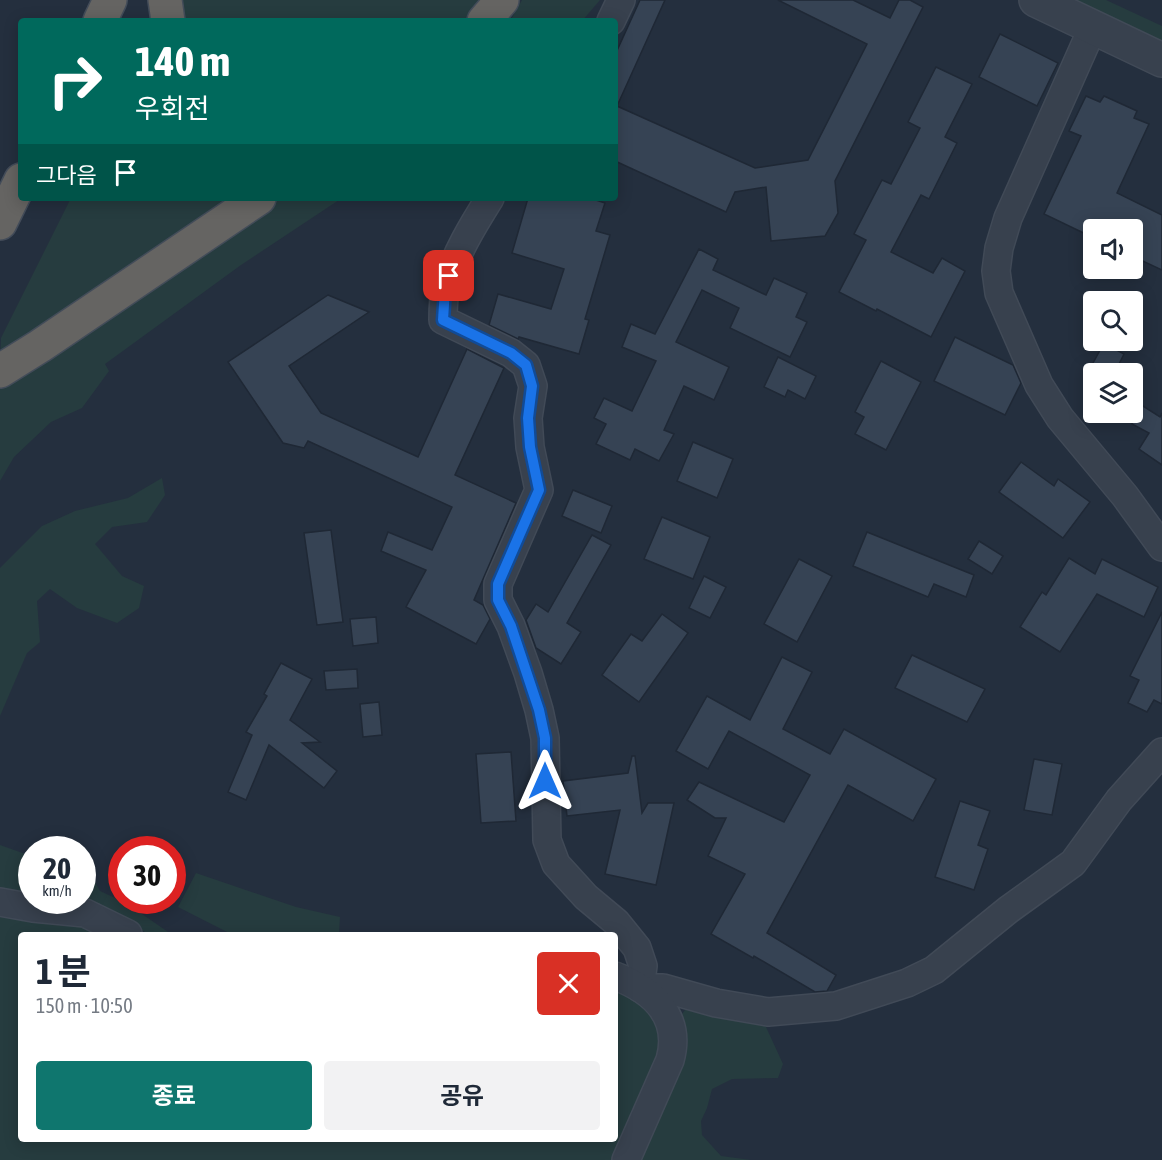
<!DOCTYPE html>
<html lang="ko">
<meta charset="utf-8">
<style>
body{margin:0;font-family:"Asap Condensed","Noto Sans KR",sans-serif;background:#f2f2f3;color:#1f2937;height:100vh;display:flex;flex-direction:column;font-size:22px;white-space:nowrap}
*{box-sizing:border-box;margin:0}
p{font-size:20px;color:#747a83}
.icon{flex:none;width:33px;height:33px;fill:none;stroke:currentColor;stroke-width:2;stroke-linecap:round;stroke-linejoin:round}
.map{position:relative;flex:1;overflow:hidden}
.panel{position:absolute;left:18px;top:932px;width:600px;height:210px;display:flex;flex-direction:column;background:#fff;border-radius:6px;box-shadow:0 3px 15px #0003}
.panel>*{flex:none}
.guide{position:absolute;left:18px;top:18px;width:600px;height:183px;border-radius:6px;box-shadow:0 3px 15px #0003;background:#00695c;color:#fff;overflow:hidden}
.buttons{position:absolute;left:1083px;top:219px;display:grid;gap:12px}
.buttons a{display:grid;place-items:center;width:60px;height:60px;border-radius:6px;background:#fff;box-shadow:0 3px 15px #0003;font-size:30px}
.speed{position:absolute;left:18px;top:836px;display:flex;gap:12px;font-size:30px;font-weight:700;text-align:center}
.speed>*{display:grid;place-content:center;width:78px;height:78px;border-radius:50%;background:#fff;box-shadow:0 3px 15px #0003;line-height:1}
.speed small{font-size:15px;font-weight:400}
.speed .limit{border:9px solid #d22;background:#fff;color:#111}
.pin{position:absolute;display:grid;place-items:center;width:51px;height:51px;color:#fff;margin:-26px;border-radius:12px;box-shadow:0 3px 9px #0006}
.me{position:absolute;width:66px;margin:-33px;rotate:0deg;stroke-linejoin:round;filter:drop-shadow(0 0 4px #0008)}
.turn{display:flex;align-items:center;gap:21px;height:126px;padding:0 18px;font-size:27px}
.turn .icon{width:78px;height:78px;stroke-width:2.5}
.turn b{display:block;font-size:42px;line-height:51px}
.then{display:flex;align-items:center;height:57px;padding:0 18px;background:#0003;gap:12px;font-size:22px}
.round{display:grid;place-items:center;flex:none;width:63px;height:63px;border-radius:6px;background:#f2f2f3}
.summary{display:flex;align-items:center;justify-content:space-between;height:102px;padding:0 18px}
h1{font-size:36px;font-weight:700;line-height:45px}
.primary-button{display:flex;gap:12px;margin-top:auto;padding:12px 18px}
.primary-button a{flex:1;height:69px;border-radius:6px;background:#0f766e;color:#fff;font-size:24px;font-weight:700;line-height:69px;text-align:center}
.primary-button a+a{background:#f2f2f3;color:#1f2937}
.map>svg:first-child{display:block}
</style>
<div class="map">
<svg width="1162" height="1160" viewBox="0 0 1162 1160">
<rect width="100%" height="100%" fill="#242f3e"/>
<g fill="#263c3f">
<path d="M178 0H485L470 21H183Z"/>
<path d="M522 0H600L582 21H510Z"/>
<path d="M1053 0H1106L1162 26V44Z"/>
<path d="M71 198H240L0 361 1 338Z"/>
<path d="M281 198H342L241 265 105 364 109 371 82 408 51 422 14 457 0 481V387Z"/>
<path d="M162 478 165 495 147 522 112 527 95 544 122 576 144 586 139 608 117 623 77 608 50 589 37 601 40 642 27 653 0 716V568L42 526 75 511 128 498Z"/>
<path d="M0 845 31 856V898L0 890Z"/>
<path d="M83 870 89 871 100 891 126 903 171 934H148L108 908 82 900Z"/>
<path d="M196 873 296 907 340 917 339 934H231L178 907Z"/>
<path d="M0 909 83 920 113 934H21V1138H615V987C645 999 660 1020 660 1052L618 1160H0Z"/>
<path d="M702 1008 761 1016 783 1064 778 1078 732 1079 712 1089 707 1108 701 1121 702 1135 721 1156 751 1160H637L680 1017 685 1010Z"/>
</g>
<g fill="#364354" stroke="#1f2835" stroke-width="1.5">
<path d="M640 0H665L617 106 755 168 808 160 867 44 778 0H853L890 18 899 0H910L923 7 835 181 838 213 825 236 771 241 766 187 735 192 726 212 615 161V55Z"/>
<path d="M1000 34 1058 63 1037 106 979 77Z"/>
<path d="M936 67 972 84 945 137 957 143 929 199 921 195 891 252 933 273 942 258 965 271 931 337 877 309 876 311 839 292 866 240 854 234 882 180 891 184 920 128 908 122Z"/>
<path d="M1086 96 1100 102 1104 96 1137 111 1134 118 1149 124 1117 193 1162 215V270L1132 256V230H1094V238L1044 214 1081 136 1069 131Z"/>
<path d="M528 198H590L605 203 596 231 610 235 585 319 589 320 579 354 519 337 518 339 489 325 498 294 551 309 564 269 512 253Z"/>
<path d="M699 249 718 259 713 270 766 295 774 278 807 293 796 317 807 322 790 357 730 328 739 308 702 290 676 342 729 367 714 400 684 386 664 430 674 434 659 461 635 449 630 460 596 444 606 424 594 418 604 398 632 411 656 361 622 347 631 324 655 334Z"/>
<path d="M328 295 369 312 289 366 321 413 418 457 467 349 504 368 455 475 516 503 474 600 483 605 490 619 476 644 406 607 426 570 381 551 388 532 432 550 452 507 308 441 304 448 283 443 228 362Z"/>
<path d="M955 337 1013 365 1021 383 1005 415 934 381Z"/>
<path d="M1104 343 1124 354 1114 374H1087Z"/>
<path d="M778 357 816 376 805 399 788 390 785 397 764 387Z"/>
<path d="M881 361 921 382 886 450 855 434 864 417 855 412Z"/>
<path d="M1132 399 1160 417 1162 413V465L1139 449 1149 433 1132 424Z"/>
<path d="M693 442 733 459 717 498 677 481Z"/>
<path d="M1021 462 1054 486 1058 479 1090 502 1063 538 999 492Z"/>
<path d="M573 490 612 506 601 533 562 516Z"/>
<path d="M662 517 710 537 693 579 644 559Z"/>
<path d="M331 530 343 622 317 625 304 533Z"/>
<path d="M867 532 974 575 966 597 934 584 928 597 853 566Z"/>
<path d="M592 535 611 545 567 623 581 632 561 664 536 648 526 620 536 604 548 612Z"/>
<path d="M979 541 1003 556 992 574 968 559Z"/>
<path d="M1069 558 1095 574 1102 559 1158 587 1144 617 1097 594 1060 652 1020 627 1042 592 1046 595Z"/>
<path d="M799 559 832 576 797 642 764 624Z"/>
<path d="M704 576 726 587 710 618 689 608Z"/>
<path d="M1162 612V704L1154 700 1147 712 1128 703 1139 680 1130 676Z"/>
<path d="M662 614 688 633 639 702 602 675 631 634 642 641Z"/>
<path d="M376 617 378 643 353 646 350 619Z"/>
<path d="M912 655 985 689 967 722 895 688Z"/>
<path d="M782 657 812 672 783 729 830 754 844 729 936 779 913 821 848 785 767 933 836 975 827 991 815 992 754 956 753 958 711 934 745 874 708 856 726 818H715L687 800 699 782 784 822 810 775 729 731 708 769 676 751 707 696 750 720Z"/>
<path d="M281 663 312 679 290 720 320 742 302 743 337 771 324 788 269 745 246 800 228 792 252 735 246 732 267 696 264 694Z"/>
<path d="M357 669 358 688 326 690 324 671Z"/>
<path d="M379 702 382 735 363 737 360 704Z"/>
<path d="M511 752 516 821 481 823 476 754Z"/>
<path d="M632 756H635L642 813 648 803H674L656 885 605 874 620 810 567 816 563 781 628 773Z"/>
<path d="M1034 759 1062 764 1052 815 1024 810Z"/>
<path d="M960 801 990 811 978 845 988 849 974 890 935 877Z"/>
</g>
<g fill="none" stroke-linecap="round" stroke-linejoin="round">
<g stroke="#414a57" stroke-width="30">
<g id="minor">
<path d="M611 21 621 0"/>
<path d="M1093 27 1008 218 999 248 996 271 999 293 1039 385 1060 418 1125 496 1162 547"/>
<path d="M490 198C473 225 454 256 446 287 443 298 443 309 443 320L511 353 526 365 533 386 528 418 530 447 539 490 498 584V600L511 626 528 673 539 710 545 738 547 840 556 864 586 897 616 922 637 948 643 966 640 988H663L716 1003 768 1012 836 1006 907 983 934 970 1008 910 1073 863 1119 800 1162 752"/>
<path d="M0 902 33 908 85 913 128 934"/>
<path d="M615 976C653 990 682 1017 670 1060L626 1160"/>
</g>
</g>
<g stroke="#414a57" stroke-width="36">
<path id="tertiary" d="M1036 0 1162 60"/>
</g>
<g stroke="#434c59" stroke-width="36">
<g id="trunk">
<path d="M165 0 168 21"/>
<path d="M100 21 110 0"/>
<path d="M484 21 502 0"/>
<path d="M0 223 21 180"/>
<path d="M0 371 40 346 259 198"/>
</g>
</g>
<use href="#minor" stroke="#38414e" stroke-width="27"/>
<use href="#tertiary" stroke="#38414e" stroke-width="33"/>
<use href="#trunk" stroke="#656462" stroke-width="33"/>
</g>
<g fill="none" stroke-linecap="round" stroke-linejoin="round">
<g stroke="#114b97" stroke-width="15">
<path id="route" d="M449 276 445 289 443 320 511 353 526 365 532 386 528 418 530 447 539 490 498 584V600L511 626 539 710 545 738V781"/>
</g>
<use href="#route" stroke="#1a73e8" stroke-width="10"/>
</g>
</svg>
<div class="buttons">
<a><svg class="icon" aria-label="sound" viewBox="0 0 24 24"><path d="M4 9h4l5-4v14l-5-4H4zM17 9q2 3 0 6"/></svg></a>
<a><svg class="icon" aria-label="search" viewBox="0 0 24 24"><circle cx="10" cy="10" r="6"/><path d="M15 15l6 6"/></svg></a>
<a><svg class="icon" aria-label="layers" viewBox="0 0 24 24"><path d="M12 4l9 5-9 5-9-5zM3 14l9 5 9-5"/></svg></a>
</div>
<div class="speed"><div>20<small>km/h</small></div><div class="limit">30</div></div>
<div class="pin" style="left:449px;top:276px;background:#d93025"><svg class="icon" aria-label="arrive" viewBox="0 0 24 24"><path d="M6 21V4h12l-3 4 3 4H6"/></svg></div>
<svg class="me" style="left:545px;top:781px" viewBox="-20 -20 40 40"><path d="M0-17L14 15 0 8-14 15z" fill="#1a73e8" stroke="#fff" stroke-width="4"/></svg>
<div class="guide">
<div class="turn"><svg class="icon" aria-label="right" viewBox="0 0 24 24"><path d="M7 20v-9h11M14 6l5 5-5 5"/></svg><div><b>140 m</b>우회전</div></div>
<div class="then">그다음<svg class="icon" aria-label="arrive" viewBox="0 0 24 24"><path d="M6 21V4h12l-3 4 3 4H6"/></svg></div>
</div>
<section class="panel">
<div class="summary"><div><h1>1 분</h1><p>150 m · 10:50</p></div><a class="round" style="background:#d93025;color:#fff"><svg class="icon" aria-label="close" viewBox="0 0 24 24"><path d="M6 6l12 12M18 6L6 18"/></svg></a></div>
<div class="primary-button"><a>종료</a><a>공유</a></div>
</section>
</div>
